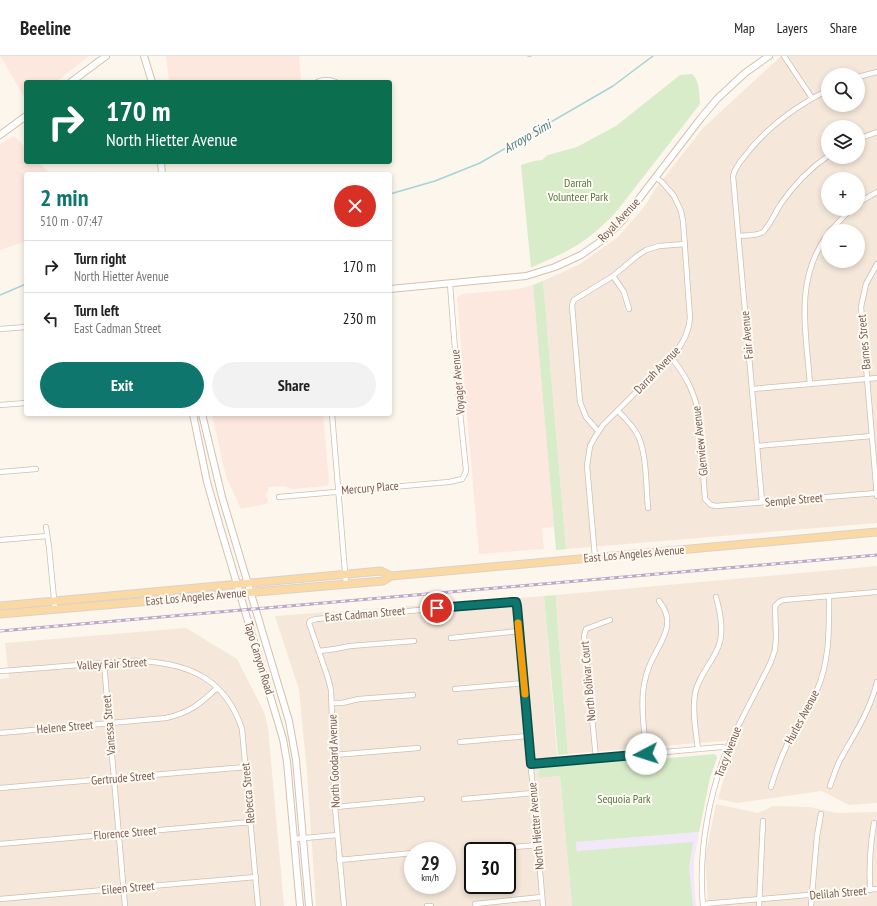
<!DOCTYPE html>
<meta charset="utf-8">
<style>
body{margin:0;font-family:"PT Sans Narrow",sans-serif;background:#f2f2f2;color:#222;height:100vh;display:flex;flex-direction:column;font-size:15px;white-space:nowrap}
*{box-sizing:border-box;margin:0}
p{font-size:13px;color:#767676}
.icon{flex:none;width:22px;height:22px;fill:none;stroke:currentColor;stroke-width:2;stroke-linecap:round;stroke-linejoin:round}
.map{position:relative;flex:1;overflow:hidden}
.panel{position:absolute;left:24px;top:116px;width:368px;height:244px;display:flex;flex-direction:column;background:#fff;border-radius:4px;box-shadow:0 2px 6px #0003}
.panel>*{flex:none}
.hud{position:absolute;left:24px;top:24px;width:368px;height:84px;border-radius:4px;box-shadow:0 2px 6px #0003;background:#0b6e4f;color:#fff;overflow:hidden}
.tools{position:absolute;left:821px;top:12px;display:grid;gap:8px}
.tools a{display:grid;place-items:center;width:44px;height:44px;border-radius:50%;background:#fff;box-shadow:0 2px 6px #0003;font-size:20px}
.speed{position:absolute;left:404px;top:786px;display:flex;gap:8px;font-size:20px;font-weight:700;text-align:center}
.speed>*{display:grid;place-content:center;width:52px;height:52px;border-radius:50%;background:#fff;box-shadow:0 2px 6px #0003;line-height:1}
.speed small{font-size:10px;font-weight:400}
.speed .limit{border:2px solid #111;border-radius:6px;background:#fff;color:#111}
.pin{position:absolute;display:grid;place-items:center;width:34px;height:34px;color:#fff;margin:-17px;border:2px solid #fff;border-radius:50%;box-shadow:0 1px 4px #0007}
.me{position:absolute;width:44px;margin:-22px;rotate:265deg;stroke-linejoin:round;filter:drop-shadow(0 0 3px #0008)}
.turn{display:flex;align-items:center;gap:14px;height:84px;padding:0 16px;font-size:18px}
.turn .icon{width:52px;height:52px;stroke-width:2.5}
.turn b{display:block;font-size:28px;line-height:34px}
.round{display:grid;place-items:center;flex:none;width:42px;height:42px;border-radius:21px;background:#f2f2f2}
.headline{display:flex;align-items:center;justify-content:space-between;height:68px;padding:0 16px}
h1{font-size:24px;font-weight:600;line-height:30px;color:#0f766e}
.primary-button{display:flex;gap:8px;margin-top:auto;padding:8px 16px}
.primary-button a{flex:1;height:46px;border-radius:24px;background:#0f766e;color:#fff;font-size:16px;font-weight:600;line-height:46px;text-align:center}
.primary-button a+a{background:#f2f2f2;color:#222}
ul{padding:0;list-style:none}
li{display:flex;align-items:center;gap:12px;height:52px;padding:0 16px;border-top:1px solid #e0e0e0}
li div{flex:1}
li b{display:block;font-size:15px}
li em{font-style:normal}
header{display:flex;align-items:center;gap:24px;box-sizing:border-box;height:56px;padding:0 20px;background:#fff;border-bottom:1px solid #e0e0e0}
header strong{font-size:19px}
nav{display:flex;gap:22px;margin-inline-start:auto;font-size:14px}
.map>svg:first-child{display:block}
</style>
<header>
<strong>Beeline</strong>
<nav><a>Map</a><a>Layers</a><a>Share</a></nav>
</header>
<div class="map">
<svg width="877" height="850" viewBox="0 0 877 850">
<rect width="100%" height="100%" fill="#fdf6ec"/>
<g fill="#f5e8da" fill-rule="evenodd">
<path d="M781 0H877V467L566 493 543 225 580 208 618 181 644 151 656 132 703 72ZM828 19H858V49H828ZM828 71H858V101H828ZM828 123H858V153H828ZM828 175H858V205H828Z"/>
<path d="M877 510V747L849 749 822 735 738 747 718 743 735 684 568 698 558 575 556 539Z"/>
<path d="M544 540 558 710 541 711 538 717 539 722 560 720 572 850H316L307 717 299 634 275 560ZM413 795H447V829H413ZM473 795H507V829H473Z"/>
<path d="M186 572 237 603 264 656 268 671 284 850H0V623L9 622 5 587Z"/>
<path d="M716 748 758 757 773 750 809 751 837 757 877 756V850H708L705 802Z"/>
</g>
<g fill="#fde8e0">
<path d="M0 0H89L56 26H26V44Z"/>
<path d="M166 0H299L301 26H169Z"/>
<path d="M14 80 26 92V106H39L50 118H26V185L0 194V88Z"/>
<path d="M533 229 554 471 542 472 544 493 479 498 457 242 462 238 518 233Z"/>
<path d="M212 358H323L329 426 327 430 292 433 284 430 269 431 266 440 269 447 241 453 226 421Z"/>
</g>
<path fill="#f3e8fa" d="M699 776 694 804V824L696 850H582L576 786Z"/>
<g fill="#d8ecc9">
<path d="M692 18C700 24 699 39 700 48L616 156C601 172 585 186 565 196 554 202 542 206 531 212L521 109 534 105 542 104 548 99 577 91 616 70 680 19Z"/>
<path d="M543 225 566 493 556 494 533 229Z"/>
<path d="M556 539 558 575 568 698 558 699 544 540Z"/>
<path d="M714 698 716 699 717 702 710 722 699 776 576 786 577 796 578 795 693 786 689 812 693 850H572L560 720 539 722 538 717 541 711 641 703 649 704Z"/>
</g>
<g fill="none" stroke-linecap="round" stroke-linejoin="round">
<g stroke="#a5d3da" stroke-width="1.5">
<path d="M528 0H531"/>
<path d="M390 138 435 125 480 107 613 30 653 0"/>
<path d="M0 239 26 228"/>
</g>
<g stroke="#d1beb0" stroke-width="6">
<g id="street">
<path d="M784 0 812 42"/>
<path d="M858 21 877 16"/>
<path d="M317 26C324 23 329 23 336 26"/>
<path d="M858 83 877 76"/>
<path d="M858 147 877 136"/>
<path d="M830 175 851 153"/>
<path d="M739 180C746 179 758 180 763 176 770 169 775 157 780 149 793 130 809 113 828 100"/>
<path d="M613 220 624 236 629 253"/>
<path d="M0 273 26 271"/>
<path d="M671 301C686 320 694 335 699 359L705 443 711 449 716 450 877 437"/>
<path d="M810 328C806 275 794 223 828 178"/>
<path d="M752 333 877 322"/>
<path d="M0 349 26 347"/>
<path d="M618 355C624 361 631 368 636 376 647 393 646 431 648 452"/>
<path d="M332 358 346 528"/>
<path d="M598 375 586 361 580 346 572 249 574 244 613 220 637 200 646 194 659 190 685 188"/>
<path d="M757 390 872 380"/>
<path d="M0 416 36 413"/>
<path d="M877 440 861 251 866 228 877 208"/>
<path d="M279 441 449 426 462 423 465 418 466 414 459 346 450 228"/>
<path d="M762 446 733 120C735 112 739 107 744 101 766 72 796 50 828 34"/>
<path d="M46 471 49 491 55 553"/>
<path d="M0 484 47 480"/>
<path d="M595 501 587 410 590 390 595 381 603 369 675 297C684 286 689 276 690 262L683 165 681 155 674 140 662 126 655 121"/>
<path d="M451 582 519 575"/>
<path d="M319 595 335 593 350 590 414 585"/>
<path d="M104 607 125 850"/>
<path d="M0 615C29 613 59 611 88 608 106 607 124 604 142 605 191 608 226 624 242 673L258 850"/>
<path d="M455 633 524 627"/>
<path d="M332 647H342L359 643 413 639"/>
<path d="M0 677 166 662C189 657 200 648 217 632"/>
<path d="M460 686 528 680"/>
<path d="M698 693C696 676 692 656 695 638 698 620 713 606 719 589 724 574 720 555 716 541"/>
<path d="M646 698C645 678 641 657 643 637 644 625 647 614 652 604 662 583 677 567 659 545"/>
<path d="M334 699 418 692"/>
<path d="M596 702 584 580 586 573 610 564"/>
<path d="M531 708 721 691 727 692"/>
<path d="M830 730C833 722 836 712 840 704 854 679 870 655 877 626"/>
<path d="M771 731C777 711 784 693 794 675 802 661 811 649 817 634 830 604 829 573 829 540"/>
<path d="M0 732 246 711"/>
<path d="M464 743 533 737"/>
<path d="M335 751 422 743"/>
<path d="M294 783 337 779"/>
<path d="M0 788 251 766"/>
<path d="M469 795 538 789"/>
<path d="M339 804 413 797"/>
<path d="M870 834C869 812 870 790 874 767"/>
<path d="M0 843 256 821"/>
<path d="M475 848 542 841"/>
<path d="M703 848 877 833"/>
<path d="M344 850 335 751 331 634 328 622 309 567 310 565 316 563 512 546H516L517 550 543 850"/>
<path d="M427 850H431"/>
<path d="M703 850C698 794 709 735 731 684L770 608 775 594 776 582 775 550 779 546 783 544 877 536"/>
<path d="M759 850 763 765"/>
<path d="M811 850 817 780 821 758"/>
</g>
</g>
<g stroke="#d6c0b0" stroke-width="8">
<g id="secondary">
<path d="M144 0 152 26"/>
<path d="M71 26 106 0"/>
<path d="M0 79 26 60"/>
<path d="M161 106 162 118"/>
<path d="M390 233 526 220 555 211 581 199 604 183 622 165 701 62 717 43 745 17 769 0"/>
<path d="M193 358 207 426 220 471 283 683 287 706 300 850"/>
<path d="M202 358 222 441 289 665 296 704 309 850"/>
</g>
</g>
<g stroke="#dad1cd" stroke-width="9">
<g id="primary">
<path d="M0 550 381 515 391 520"/>
<path d="M0 558 383 525 391 520 877 476"/>
</g>
</g>
<use href="#street" stroke="#fff" stroke-width="4.5"/>
<use href="#secondary" stroke="#fff" stroke-width="6"/>
<use href="#primary" stroke="#fbd9a5" stroke-width="7"/>
<g stroke="#b9a8c9" stroke-width="3">
<path id="rail" d="M0 575 877 499"/>
</g>
<use href="#rail" stroke="#fffaf3" stroke-width="1.5" stroke-dasharray="4.5" stroke-linecap="butt"/>
</g>
<g fill="none" stroke-linecap="round" stroke-linejoin="round">
<g stroke="#0a4d48" stroke-width="10">
<path id="route" d="M437 552 512 546H516L517 550 531 708 646 698"/>
</g>
<use href="#route" stroke="#0f766e" stroke-width="7"/>
<path stroke="#f59e0b" stroke-width="7" d="M518 567 525 638"/>
</g>
<g text-anchor="middle" stroke-width="4" stroke-linejoin="round" paint-order="stroke">
<g font-size="12" fill="#537a41" stroke="#fffaf3">
<text x="578" y="131">Darrah<tspan x="578" dy="14">Volunteer Park</tspan></text>
<text x="624" y="747">Sequoia Park</text>
</g>
<g font-size="12" fill="#7a5c4d" stroke="#fffaf3">
<text transform="translate(619 164) rotate(-47)" y="4">Royal Avenue</text>
<text transform="translate(747 279) rotate(-95)" y="4">Fair Avenue</text>
<text transform="translate(864 286) rotate(-95)" y="4">Barnes Street</text>
<text transform="translate(657 314) rotate(-46)" y="4">Darrah Avenue</text>
<text transform="translate(458 326) rotate(-95)" y="4">Voyager Avenue</text>
<text transform="translate(700 385) rotate(-96)" y="4">Glenview Avenue</text>
<text transform="translate(370 432) rotate(-5)" y="4">Mercury Place</text>
<text transform="translate(794 444) rotate(-5)" y="4">Semple Street</text>
<text transform="translate(634 498) rotate(-5)" y="4">East Los Angeles Avenue</text>
<text transform="translate(196 541) rotate(-5)" y="4">East Los Angeles Avenue</text>
<text transform="translate(365 558) rotate(-5)" y="4">East Cadman Street</text>
<text transform="translate(259 602) rotate(73)" y="4">Tapo Canyon Road</text>
<text transform="translate(112 608) rotate(-3)" y="4">Valley Fair Street</text>
<text transform="translate(588 625) rotate(-95)" y="4">North Bolivar Court</text>
<text transform="translate(802 661) rotate(-62)" y="4">Hurles Avenue</text>
<text transform="translate(109 669) rotate(-95)" y="4">Vanessa Street</text>
<text transform="translate(65 671) rotate(-5)" y="4">Helene Street</text>
<text transform="translate(728 696) rotate(-69)" y="4">Tracy Avenue</text>
<text transform="translate(334 705) rotate(-92)" y="4">North Goodard Avenue</text>
<text transform="translate(123 722) rotate(-5)" y="4">Gertrude Street</text>
<text transform="translate(248 737) rotate(-95)" y="4">Rebecca Street</text>
<text transform="translate(536 770) rotate(-95)" y="4">North Hietter Avenue</text>
<text transform="translate(125 777) rotate(-5)" y="4">Florence Street</text>
<text transform="translate(128 832) rotate(-5)" y="4">Eileen Street</text>
<text transform="translate(838 837) rotate(-5)" y="4">Delilah Street</text>
</g>
<g font-size="13" font-style="italic" fill="#437c86" stroke="#fffaf3">
<text transform="translate(527 80) rotate(-30)" y="5">Arroyo Simi</text>
</g>
</g>
</svg>
<div class="tools">
<a><svg class="icon" aria-label="search" viewBox="0 0 24 24"><circle cx="10" cy="10" r="6"/><path d="M15 15l6 6"/></svg></a>
<a><svg class="icon" aria-label="layers" viewBox="0 0 24 24"><path d="M12 4l9 5-9 5-9-5zM3 14l9 5 9-5"/></svg></a>
<a>+</a>
<a>−</a>
</div>
<div class="speed"><div>29<small>km/h</small></div><div class="limit">30</div></div>
<div class="pin" style="left:437px;top:552px;background:#d93025"><svg class="icon" aria-label="arrive" viewBox="0 0 24 24"><path d="M6 21V4h12l-3 4 3 4H6"/></svg></div>
<svg class="me" style="left:646px;top:698px" viewBox="-20 -20 40 40"><circle r="19" fill="#fff"/><path d="M0-13L10 11 0 6-10 11z" fill="#0f766e"/></svg>
<div class="hud">
<div class="turn"><svg class="icon" aria-label="right" viewBox="0 0 24 24"><path d="M7 20v-9h11M14 6l5 5-5 5"/></svg><div><b>170 m</b>North Hietter Avenue</div></div>
</div>
<section class="panel">
<div class="headline"><div><h1>2 min</h1><p>510 m · 07:47</p></div><a class="round" style="background:#d93025;color:#fff"><svg class="icon" aria-label="close" viewBox="0 0 24 24"><path d="M6 6l12 12M18 6L6 18"/></svg></a></div>
<ul>
<li><svg class="icon" aria-label="right" viewBox="0 0 24 24"><path d="M7 20v-9h11M14 6l5 5-5 5"/></svg><div><b>Turn right</b><p>North Hietter Avenue</p></div><em>170 m</em></li>
<li><svg class="icon" aria-label="left" viewBox="0 0 24 24"><path d="M17 20v-9H6M10 6l-5 5 5 5"/></svg><div><b>Turn left</b><p>East Cadman Street</p></div><em>230 m</em></li>
</ul>
<div class="primary-button"><a>Exit</a><a>Share</a></div>
</section>
</div>
